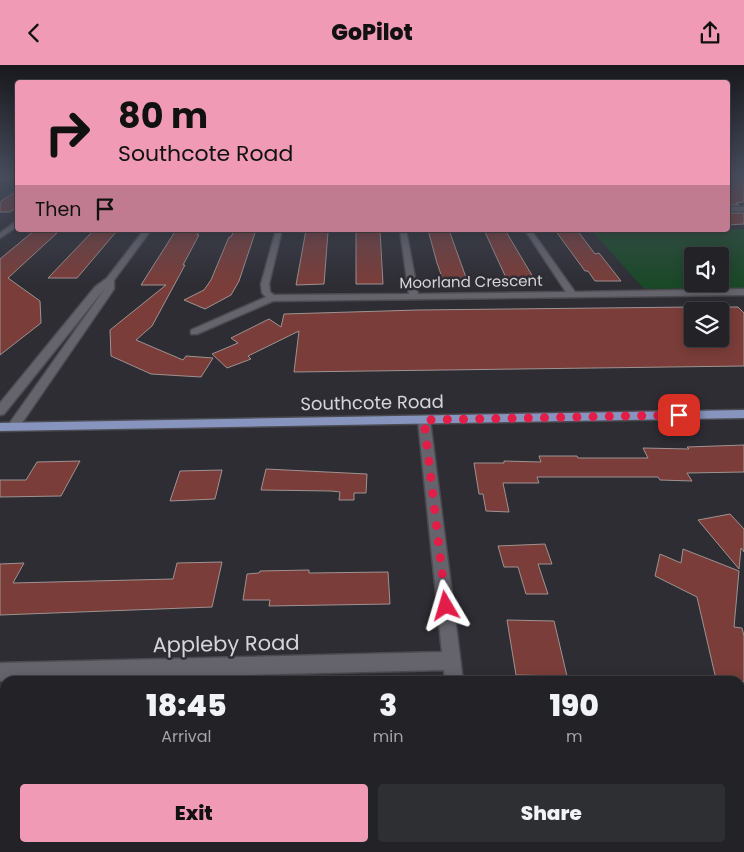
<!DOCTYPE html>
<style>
body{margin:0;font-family:Poppins,sans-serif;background:#2e2f33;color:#f1f3f6;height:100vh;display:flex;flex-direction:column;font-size:19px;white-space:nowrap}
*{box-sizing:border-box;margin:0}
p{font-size:16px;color:#a2a4a7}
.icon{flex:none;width:28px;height:28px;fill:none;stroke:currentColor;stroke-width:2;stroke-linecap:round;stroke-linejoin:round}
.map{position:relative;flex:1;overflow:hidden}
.side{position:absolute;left:0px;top:611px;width:745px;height:176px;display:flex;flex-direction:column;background:#222227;border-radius:15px 15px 0 0;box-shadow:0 2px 12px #0003,0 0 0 1px #3f3f44}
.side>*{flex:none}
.hud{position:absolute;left:15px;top:15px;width:715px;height:152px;border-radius:5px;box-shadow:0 2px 12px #0003,0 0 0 1px #3f3f44;background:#f09ab6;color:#111;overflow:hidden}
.fabs{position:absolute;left:684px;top:182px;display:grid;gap:10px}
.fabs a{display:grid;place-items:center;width:45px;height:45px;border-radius:5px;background:#222227;box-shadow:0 2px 12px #0003,0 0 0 1px #3f3f44;font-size:25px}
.pin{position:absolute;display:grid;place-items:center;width:42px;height:42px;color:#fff;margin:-21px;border-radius:10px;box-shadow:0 2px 8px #0006}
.me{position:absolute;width:55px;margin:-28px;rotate:353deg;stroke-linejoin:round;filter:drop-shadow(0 0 4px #0008)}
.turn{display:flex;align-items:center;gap:18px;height:105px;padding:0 20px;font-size:22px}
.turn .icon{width:65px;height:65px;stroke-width:2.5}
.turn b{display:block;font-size:35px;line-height:42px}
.then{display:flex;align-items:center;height:48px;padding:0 20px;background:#0003;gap:10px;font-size:19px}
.eta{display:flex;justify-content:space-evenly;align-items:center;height:85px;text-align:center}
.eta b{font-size:30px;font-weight:800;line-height:35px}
.action{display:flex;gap:10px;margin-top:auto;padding:10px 20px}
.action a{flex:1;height:58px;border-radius:5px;background:#f09ab6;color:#111;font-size:20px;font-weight:800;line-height:58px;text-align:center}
.action a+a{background:#2e2f33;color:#f1f3f6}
header{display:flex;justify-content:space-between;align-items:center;height:65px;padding:0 20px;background:#f09ab6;color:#111;font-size:22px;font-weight:800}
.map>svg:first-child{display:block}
</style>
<header><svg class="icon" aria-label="back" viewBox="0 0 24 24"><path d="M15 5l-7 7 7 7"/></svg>GoPilot<svg class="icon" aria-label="share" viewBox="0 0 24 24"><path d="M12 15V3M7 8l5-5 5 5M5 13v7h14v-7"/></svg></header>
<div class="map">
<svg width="744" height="787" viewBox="0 0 744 787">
<rect width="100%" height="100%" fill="#2e2d34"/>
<path fill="#1a4927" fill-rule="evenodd" d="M728 164H744V223L644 224 592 166ZM692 191H720V219H692Z"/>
<g fill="#7a3d39" stroke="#9e9392">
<path d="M728 110H744V137L736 138 739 140H728Z"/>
<path d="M18 125V141L10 147H0V137Z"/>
<path d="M728 148H744V159L728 160Z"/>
<path d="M35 165H58L55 168H57L8 213 40 236 41 258 0 290V194Z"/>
<path d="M176 165H200L197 170H199L183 200H185L152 261 136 275 183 295 186 291 213 293 201 312 151 309 111 291 110 265 166 220H141Z"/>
<path d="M234 165H256L239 216 231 230 205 244 184 235 204 225 211 215 229 172H231Z"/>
<path d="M306 165H326L328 167 324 219 296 220Z"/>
<path d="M356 165H380L383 219H356Z"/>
<path d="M428 165H449L468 218H444L437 198Z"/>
<path d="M484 165H505L536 217H508Z"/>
<path d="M555 165H577L595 189 599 188 621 216H595L588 206H585Z"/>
<path d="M92 167H116L77 213H48Z"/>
<path d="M692 242V279L720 278V242H738L744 248V301L294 307 299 266 248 291 251 294 227 303 212 289 238 278 231 273 269 254 281 262 284 249 418 245Z"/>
<path d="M744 380V407L687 408 692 416 660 415 658 412H537L539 418H503L509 447 486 446 483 429H479L474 398H504V396L541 397 539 391H577L578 393H648L643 383 689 384 687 382Z"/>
<path d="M80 396 61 431 0 432V415H26L37 397Z"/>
<path d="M266 404 367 409 366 428H354V435H339L340 427 331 426 261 425Z"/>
<path d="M222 405 215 434 170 436 180 406Z"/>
<path d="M730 449 744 464V487L741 483 739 504 698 455Z"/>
<path d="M545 479 552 499H538L548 529H526L518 502H504L498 481Z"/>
<path d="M683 484 739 506 734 562 742 563 744 571V617L715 610 697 532 655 511 660 489 681 498Z"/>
<path d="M222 497 212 542 0 550V499L24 498 13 518 173 514 177 498Z"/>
<path d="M309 505V508L388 507 390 539 269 541 270 535H243L247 509 259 508 260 506Z"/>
<path d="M507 555 554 556 567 611 516 610Z"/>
</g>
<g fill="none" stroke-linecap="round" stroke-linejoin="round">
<g stroke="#4b4b51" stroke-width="3">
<g id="minor">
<rect x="0" y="111" width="18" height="4"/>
<rect x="728" y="142" width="16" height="4"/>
<path d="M18 155V161L0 173V168Z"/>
<path d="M144 165H151L114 215V224L17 365H9L7 362 9 359 106 222 4 349 0 350V338L95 222 107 213Z"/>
<path d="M276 165H282L269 219 270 227 274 230 409 229 400 165H406L418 229 566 227 525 165H531L575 227 744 224V230L273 236 197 269H191V265L266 232 262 228 261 219Z"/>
<path d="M424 351 430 355 463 616H445L444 605 0 616V598L442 587 418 355Z"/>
<rect x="454" y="782" width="22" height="5"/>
</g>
</g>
<g stroke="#4b4b51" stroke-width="3">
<path id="major" d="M744 345V353L0 366V358Z"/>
</g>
<use href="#minor" fill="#65646c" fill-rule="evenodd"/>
<use href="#major" fill="#8795be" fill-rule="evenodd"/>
</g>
<linearGradient id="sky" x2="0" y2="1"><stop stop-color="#19191d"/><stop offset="0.5" stop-color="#464c5c"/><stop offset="1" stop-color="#464c5c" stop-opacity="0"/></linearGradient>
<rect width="744" height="220" fill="url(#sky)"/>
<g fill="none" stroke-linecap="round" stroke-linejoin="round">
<path stroke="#e11d48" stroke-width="9" stroke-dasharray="0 16.2" d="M446 541 424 355 679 350"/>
</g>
<g text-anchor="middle" stroke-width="5" stroke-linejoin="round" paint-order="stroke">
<g font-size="15" fill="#d5d5d9" stroke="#2e2d34">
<text transform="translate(471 217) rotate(-1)" y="5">Moorland Crescent</text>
</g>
<g font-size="18" fill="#d5d5d9" stroke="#2e2d34">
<text transform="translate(372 338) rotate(-1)" y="6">Southcote Road</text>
</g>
<g font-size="21" fill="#d5d5d9" stroke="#2e2d34">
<text transform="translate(226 579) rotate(-1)" y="7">Appleby Road</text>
</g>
</g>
</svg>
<div class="fabs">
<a><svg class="icon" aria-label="sound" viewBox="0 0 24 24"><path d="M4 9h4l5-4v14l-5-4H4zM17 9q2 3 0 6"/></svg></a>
<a><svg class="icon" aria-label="layers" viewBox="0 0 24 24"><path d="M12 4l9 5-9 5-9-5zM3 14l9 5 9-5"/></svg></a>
</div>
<div class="pin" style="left:679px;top:350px;background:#d93025"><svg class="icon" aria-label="arrive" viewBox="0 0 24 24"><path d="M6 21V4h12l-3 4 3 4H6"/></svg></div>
<svg class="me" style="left:446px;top:541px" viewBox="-20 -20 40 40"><path d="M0-17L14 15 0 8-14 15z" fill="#e11d48" stroke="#fff" stroke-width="4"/></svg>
<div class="hud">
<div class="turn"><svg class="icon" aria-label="right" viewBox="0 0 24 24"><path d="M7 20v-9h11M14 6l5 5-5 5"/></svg><div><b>80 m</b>Southcote Road</div></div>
<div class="then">Then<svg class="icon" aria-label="arrive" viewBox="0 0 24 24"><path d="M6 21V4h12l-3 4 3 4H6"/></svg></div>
</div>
<section class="side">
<div class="eta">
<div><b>18:45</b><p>Arrival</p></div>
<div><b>3</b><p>min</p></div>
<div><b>190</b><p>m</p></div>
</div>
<div class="action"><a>Exit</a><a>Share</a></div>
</section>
</div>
